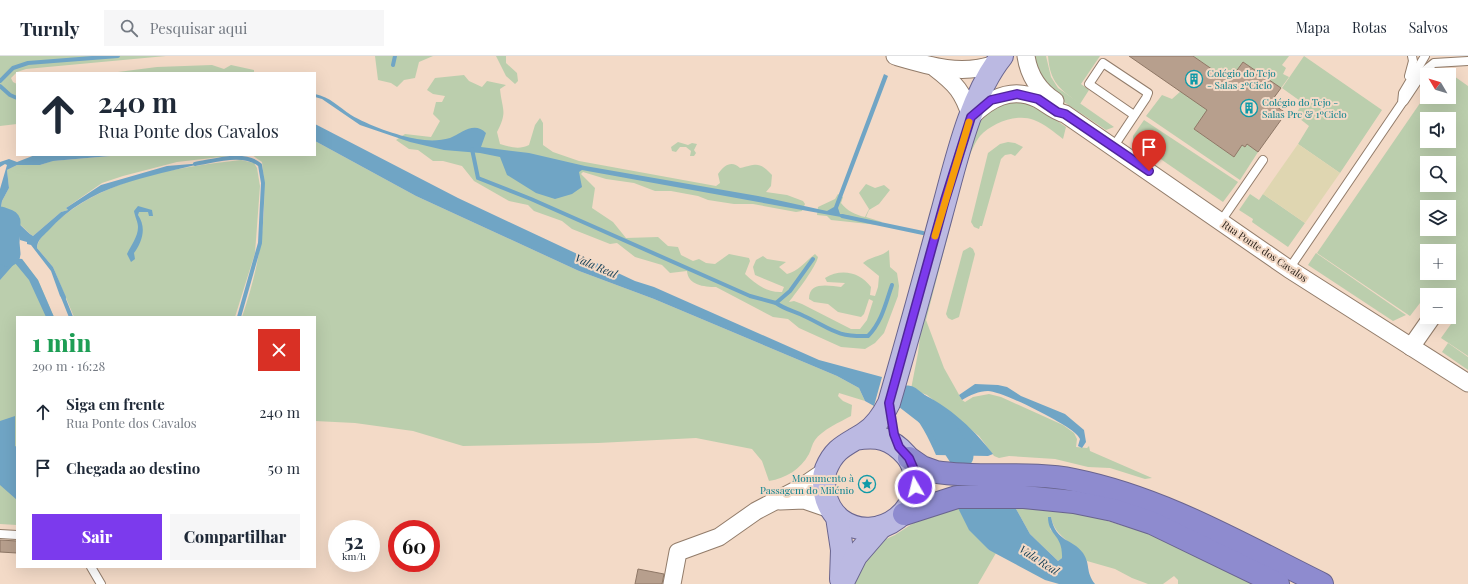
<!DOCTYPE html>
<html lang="pt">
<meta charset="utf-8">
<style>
body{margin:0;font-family:"Playfair Display",serif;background:#f6f6f7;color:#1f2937;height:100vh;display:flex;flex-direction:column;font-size:15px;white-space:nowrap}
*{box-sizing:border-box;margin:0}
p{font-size:13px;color:#747a83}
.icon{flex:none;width:22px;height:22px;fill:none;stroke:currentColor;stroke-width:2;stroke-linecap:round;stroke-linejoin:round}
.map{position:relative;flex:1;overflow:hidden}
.details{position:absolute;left:16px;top:260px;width:300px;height:252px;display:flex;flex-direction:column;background:#fff;border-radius:0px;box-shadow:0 4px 16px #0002}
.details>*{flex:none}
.guide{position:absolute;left:16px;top:16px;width:300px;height:84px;border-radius:0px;box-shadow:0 4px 16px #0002;background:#fff;color:#1f2937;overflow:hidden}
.needle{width:26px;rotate:308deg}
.tools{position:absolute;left:1420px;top:12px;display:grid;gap:8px}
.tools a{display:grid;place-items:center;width:36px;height:36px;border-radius:0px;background:#fff;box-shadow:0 4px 16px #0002;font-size:20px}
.speed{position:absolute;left:328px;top:464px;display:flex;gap:8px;font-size:20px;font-weight:700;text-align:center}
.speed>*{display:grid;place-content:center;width:52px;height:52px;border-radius:50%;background:#fff;box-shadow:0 4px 16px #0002;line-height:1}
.speed small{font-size:10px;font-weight:400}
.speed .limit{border:6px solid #d22;background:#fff;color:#111}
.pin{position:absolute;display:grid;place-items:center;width:34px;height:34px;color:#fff;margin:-41px -17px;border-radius:50% 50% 50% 0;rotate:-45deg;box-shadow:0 0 4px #0007}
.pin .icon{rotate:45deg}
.me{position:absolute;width:44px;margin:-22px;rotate:352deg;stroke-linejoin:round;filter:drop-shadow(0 0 3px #0008)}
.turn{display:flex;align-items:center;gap:14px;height:84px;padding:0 16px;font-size:18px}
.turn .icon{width:52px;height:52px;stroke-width:2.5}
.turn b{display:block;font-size:28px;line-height:34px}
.round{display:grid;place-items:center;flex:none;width:42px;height:42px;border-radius:0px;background:#f6f6f7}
.head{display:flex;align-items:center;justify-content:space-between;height:68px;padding:0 16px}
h1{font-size:24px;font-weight:800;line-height:30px;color:#1e9e55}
.action{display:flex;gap:8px;margin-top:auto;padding:8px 16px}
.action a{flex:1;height:46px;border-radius:0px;background:#7c3aed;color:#fff;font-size:16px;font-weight:800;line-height:46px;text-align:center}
.action a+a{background:#f6f6f7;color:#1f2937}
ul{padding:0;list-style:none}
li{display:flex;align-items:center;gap:12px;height:56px;padding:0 16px}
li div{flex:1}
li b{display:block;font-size:15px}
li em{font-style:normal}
header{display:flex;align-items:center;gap:24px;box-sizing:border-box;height:56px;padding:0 20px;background:#fff;border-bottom:1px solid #e0e1e3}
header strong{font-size:19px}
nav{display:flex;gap:22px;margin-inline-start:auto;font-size:14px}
.search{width:280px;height:36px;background:#f6f6f7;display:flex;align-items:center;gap:10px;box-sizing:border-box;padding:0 14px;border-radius:0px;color:#747a83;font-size:15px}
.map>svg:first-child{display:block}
</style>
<header>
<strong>Turnly</strong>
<div class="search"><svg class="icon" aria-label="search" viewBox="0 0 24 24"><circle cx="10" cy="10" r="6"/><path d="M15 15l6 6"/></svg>Pesquisar aqui</div>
<nav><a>Mapa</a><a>Rotas</a><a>Salvos</a></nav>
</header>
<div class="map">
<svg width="1468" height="528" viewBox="0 0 1468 528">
<rect width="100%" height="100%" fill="#f3dac7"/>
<g fill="#bbcead" fill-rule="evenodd">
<path d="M0 0H166L26 13 17 16 11 22 13 26 17 28V68L0 70Z"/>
<path d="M375 0H433L419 6 415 22 404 24 397 31 391 27 378 24Z"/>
<path d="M496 0H506V7L517 17 518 25 515 28 506 20Z"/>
<path d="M1032 0H1046L1051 21 1058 32 1114 71 1106 74 1052 38 1042 27Z"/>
<path d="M1048 0H1100L1081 28 1089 34 1080 48C1060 33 1050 27 1048 0Z"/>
<path d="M1193 0H1289L1282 9 1286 12 1283 18 1289 21 1281 32 1243 6 1229 25Z"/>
<path d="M1304 0 1382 54 1340 117 1298 88 1309 70 1295 59 1303 47 1282 32Z"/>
<path d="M212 9 224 13 231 9 254 14V17H110L157 11Z"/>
<path d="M1444 13 1468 30V300L1441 282 1451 268 1441 261H1449V239H1427V251L1420 247 1410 260 1317 197 1427 37V41H1449V19H1440ZM1427 63H1449V85H1427ZM1427 107H1449V129H1427ZM1427 151H1449V173H1427ZM1427 195H1449V217H1427Z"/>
<path d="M464 19 469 25 482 31 487 25 506 29 500 33C502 54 508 55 497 76L500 88C510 91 519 94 529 89L535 69 540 62 543 67V89L553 96 579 105 716 130 720 127 718 118C724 109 732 104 740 112 757 108 759 105 772 119L771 130 766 136 787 139 803 145 805 148 802 155 796 156 753 148H734L708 144 698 140 671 135H655L634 127 606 123 583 116 581 118 595 132 592 152 613 166 626 182 658 181 668 190 678 191 681 199 693 205 699 203 706 207 715 208 729 198 749 202 750 205 745 218C755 228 768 237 782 236L784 231 755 219 753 211 756 204 763 200 767 203 786 206 779 211 787 218C797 216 806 205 815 198L818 201C816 211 796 237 789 246L794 245 802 248 851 273H860L867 264 873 245 869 243 864 258 861 261 838 256 828 248 814 246 809 243C809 225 829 230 841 231L845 227 827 226 825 222C841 212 860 216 871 231L870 239 875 240 878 231 879 220 863 207C871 200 881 201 889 194L890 211 897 217 899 230 898 240 884 277 875 287 865 293 841 291 799 272 788 263 773 261 716 231C704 231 688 229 687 215L670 217 662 209 635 201 617 187 610 188 572 173 562 165 534 155 528 149 509 145 474 125 462 110 443 105H433L418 94 409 93 396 84 405 78 431 81 440 65 433 58 436 46H442L445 40 433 38 427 34 435 22Z"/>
<path d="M1181 35 1208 54 1194 73 1234 101 1242 89 1245 91 1247 88 1258 96 1240 124 1146 60 1162 39 1172 43Z"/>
<path d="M1022 46 1032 48 1066 71 1063 83C1054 76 1045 68 1034 64 1017 57 992 67 980 80 975 86 972 95 968 102L926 264 944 312 962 344 965 346 973 341 989 338 1001 341 1063 369 1074 377 1077 383 1076 391 1087 392 1089 390 1090 395 1152 422 1145 423 1110 412 1088 411 1055 403 1009 400 999 402 994 400 979 380 927 339 911 333 918 297 923 257 973 78C986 55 995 48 1022 46Z"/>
<path d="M1144 64 1238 126 1223 146 1133 84V80Z"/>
<path d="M315 85 416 140 579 215 654 243 837 320 859 332 865 345 839 337 838 340 843 345 852 349 851 360C840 366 822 374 815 384 812 388 811 394 809 398 800 414 786 422 769 425L762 405 752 393 696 382 598 387 463 390 413 375 355 367 315 365V261H242C259 211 269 159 262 106L252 99H248H315Z"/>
<path d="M678 86 688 89 692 87 697 88 694 94 696 97 694 100H690L691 95 686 91H680L676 96 672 95 671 91Z"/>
<path d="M1008 86 1015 87 1023 91 1015 100 1011 98 1005 99 1001 103 982 170H980L979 173 974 171 971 166 988 97 1000 88Z"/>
<path d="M122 99H238L177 106 123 120 102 127 66 152 68 154 61 156 33 180C25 175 17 161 5 164L0 158 2 145 9 132 7 114 17 109H40L52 105Z"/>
<path d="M241 104 254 107 257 112 260 130 255 197 235 261H74L53 211 37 192C37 183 48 174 54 168 106 121 174 112 241 104Z"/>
<path d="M866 128 875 132 884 129 890 134 879 148 869 154 866 161 882 166 878 169 831 164 827 160 817 159 818 151 835 143 838 138 843 141 841 147C847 155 856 159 865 161L869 153 859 137Z"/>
<path d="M1250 138 1259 144 1263 138 1305 167 1288 191 1252 166 1253 163 1239 154Z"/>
<path d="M970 191 973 193 975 198 959 261 952 264 948 262 946 258 963 195Z"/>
<path d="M1316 197 1406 259 1393 265 1308 209Z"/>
<path d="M22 203 38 224 54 261H17V469L0 468V215Z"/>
<path d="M1448 287 1468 301V314L1442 296Z"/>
<path d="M957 450 989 494 996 497 978 528H850L873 489 895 479 926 459Z"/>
<path d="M1015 451H1033L1085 458 1150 478 1252 528H1178V524L1174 520 1163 528H1148L1132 522 1115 513 1087 505C1077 487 1055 483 1051 461L1050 473C1060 482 1063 489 1062 502L1058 505 1030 478Z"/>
</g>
<path fill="#dfd6b1" d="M1298 88 1340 117 1305 167 1263 138Z"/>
<g fill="#70a5c5">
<path d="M884 18 888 20 838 152 840 158 850 160 841 161 582 114 579 116 582 131 572 138 555 143 536 137 507 119 500 101 480 97 444 94 410 86 360 69 322 43 315 41V38C330 41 339 51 351 59 368 69 398 80 417 83 428 85 440 85 450 82 462 77 474 65 486 77L481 91 529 97 585 110 758 140 827 155 834 151Z"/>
<path d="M315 68 458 142 635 225 654 231 819 304 882 321 874 350 865 345 859 332 837 320 654 243 579 215 416 140 315 85Z"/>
<path d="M35 99H122L53 105 40 109H17L7 114 9 132 2 145 0 157V133L7 109 5 108 0 111V106L9 103 17 106Z"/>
<path d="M203 107C146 122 90 128 48 175 43 180 37 184 37 192L53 211 66 241 65 247 60 240 51 215 31 189 27 188V186L20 184 19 180 15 179 0 168V158L5 164C17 161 24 175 33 180L61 156 68 154 66 152 101 129 167 110Z"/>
<path d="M138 150 152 154 153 160H149L148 156H139L138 159C147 172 142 186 134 197L135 203 131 206 127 198C131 189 138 181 138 171 138 166 135 161 134 155Z"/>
<path d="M0 194 14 202 22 203 38 224 54 261H46L29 224 15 207 0 224Z"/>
<path d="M975 328 998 329 1007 331 1021 340 1065 358 1084 374 1086 386 1082 392 1078 390 1080 383 1078 380C1070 369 1002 335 988 335 979 335 970 339 962 344L959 339Z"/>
<path d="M911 333C945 346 971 370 993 398L988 400 936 399C928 381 921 365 906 352Z"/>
<path d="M15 360V390L17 391V444L0 429V365Z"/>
<path d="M957 450 1015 451 1030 478 1058 505 1062 502C1063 478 1048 480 1048 461H1051C1056 487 1072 482 1083 497 1091 509 1085 515 1095 528H1059L1045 524 989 494 969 474Z"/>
</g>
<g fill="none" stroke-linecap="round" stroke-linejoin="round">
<g stroke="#70a5c5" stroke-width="4">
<path d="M393 9 395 0"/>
<path d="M0 25 13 12 28 7 118 0"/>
<path d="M0 30 10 39 17 42"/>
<path d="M472 93 478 122 531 143 750 240 776 247 790 235 813 203"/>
<path d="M195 108C214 105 244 95 260 109L263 127 260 187 239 261"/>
<path d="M842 160 923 177"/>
<path d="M63 241 71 261"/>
<path d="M776 247C786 254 794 255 804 260 832 273 835 281 868 280 882 266 886 246 892 229"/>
</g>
<g stroke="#70a5c5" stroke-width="25">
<path d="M0 163 8 166 7 187 8 198"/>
<path d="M908 342 939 366 961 400"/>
</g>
</g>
<g fill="#b79f8d" stroke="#8e7766">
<path d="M1129 0H1193L1229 25 1243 6 1281 32 1273 43 1277 46 1274 49 1286 57 1258 96 1247 88 1245 91 1242 89 1234 101 1194 73 1207 54Z"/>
<path d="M0 484 17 485V497L0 496Z"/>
<path d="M638 513 664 518 662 528H635Z"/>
</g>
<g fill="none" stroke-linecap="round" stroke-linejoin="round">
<g stroke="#927c6a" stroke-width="10">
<g id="lane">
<path d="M1409 20 1413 5 1412 0"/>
<path d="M1404 45 1424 15 1434 7 1468 5"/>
<path d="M1114 90 1146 42 1148 37 1103 7 1089 28 1134 59"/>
<path d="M1221 165 1263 104"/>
<path d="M1289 213 1402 47 1403 37 1425 0"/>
<path d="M0 478 17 479"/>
<path d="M91 511 101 528"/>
</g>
</g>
<g stroke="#927c6a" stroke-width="19">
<g id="street">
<path d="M895 0C929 10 961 20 995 8"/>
<path d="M1026 0C1029 20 1038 34 1055 45"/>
<path d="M935 12C956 28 963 36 971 61 989 43 1011 30 1038 43 1047 48 1054 55 1065 58L1289 213 1468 327"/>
<path d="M1411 291 1432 261"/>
<path d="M780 445 804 444 830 453"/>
<path d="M672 528 678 496 719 481 756 455 800 432 825 415"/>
</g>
</g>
<g stroke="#69648e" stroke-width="24">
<g id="primary">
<path d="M855 383C877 379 891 382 906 399 914 408 917 423 915 434 903 483 835 487 825 437 824 429 823 421 826 413 835 391 847 389 865 377 876 370 883 359 889 347 907 285 924 223 941 160 955 110 969 41 1002 0"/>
<path d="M837 461 842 494 841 523"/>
<path d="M842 528 856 500 881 471"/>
</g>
</g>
<g stroke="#69648e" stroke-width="24">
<g id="highway">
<path d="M909 402 922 411 936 416C982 423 1029 415 1074 424 1163 442 1241 488 1322 528"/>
<path d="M904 458 957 441H1024L1074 446 1113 454 1152 467 1278 528"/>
</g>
</g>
<use href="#lane" stroke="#fff" stroke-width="8"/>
<use href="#street" stroke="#fff" stroke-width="17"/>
<use href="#primary" stroke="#bbb9e2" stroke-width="22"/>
<use href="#highway" stroke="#8e8bcf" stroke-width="22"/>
</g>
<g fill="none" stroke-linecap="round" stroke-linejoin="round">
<g stroke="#51269a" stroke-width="10">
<path id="route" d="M915 431V416L909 402 899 391 894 378 889 347 945 144 971 61 991 44 1017 38 1038 43 1057 56 1065 58 1149 115"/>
</g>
<use href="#route" stroke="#7c3aed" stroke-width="7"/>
<path stroke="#f59e0b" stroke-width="7" d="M935 180 969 66"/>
</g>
<defs>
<g id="building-ring" transform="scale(0.9)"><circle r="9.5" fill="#f3dac7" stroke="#0f9aa8" stroke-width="1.5"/><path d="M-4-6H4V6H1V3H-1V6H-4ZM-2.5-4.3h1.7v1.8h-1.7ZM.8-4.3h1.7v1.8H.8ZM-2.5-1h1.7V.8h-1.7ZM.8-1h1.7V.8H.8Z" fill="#0f9aa8"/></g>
<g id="sight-ring" transform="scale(0.9)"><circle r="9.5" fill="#f3dac7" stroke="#0f9aa8" stroke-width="1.5"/><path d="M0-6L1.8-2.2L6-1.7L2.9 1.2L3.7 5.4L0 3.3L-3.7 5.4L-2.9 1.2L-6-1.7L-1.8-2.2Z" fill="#0f9aa8"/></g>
</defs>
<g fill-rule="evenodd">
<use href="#building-ring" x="1194" y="23"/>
<use href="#building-ring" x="1249" y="52"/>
<use href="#sight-ring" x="867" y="428"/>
</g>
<g text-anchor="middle" stroke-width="4" stroke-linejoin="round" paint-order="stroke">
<g font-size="10" fill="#0d838f" stroke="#f3dac7" text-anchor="start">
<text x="1207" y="21">Colégio do Tejo<tspan x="1207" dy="12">- Salas 2ºCiclo</tspan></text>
<text x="1262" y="50">Colégio do Tejo -<tspan x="1262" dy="12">Salas Pre &amp; 1ºCiclo</tspan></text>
<text x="854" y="426" text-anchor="end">Monumento à<tspan x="854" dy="12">Passagem do Milénio</tspan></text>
</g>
<g font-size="10" fill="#231b14" stroke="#f3dac7">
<text transform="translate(1265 195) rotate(34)" y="4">Rua Ponte dos Cavalos</text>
</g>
<g font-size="11" font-style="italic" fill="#103c54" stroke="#f3dac7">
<text transform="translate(596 210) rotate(23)" y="4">Vala Real</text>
<text transform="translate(1039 504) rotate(33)" y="4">Vala Real</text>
</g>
</g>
</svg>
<div class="tools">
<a><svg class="needle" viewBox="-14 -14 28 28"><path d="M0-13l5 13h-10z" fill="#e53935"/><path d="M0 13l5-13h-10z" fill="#747a83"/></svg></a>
<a><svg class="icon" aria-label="sound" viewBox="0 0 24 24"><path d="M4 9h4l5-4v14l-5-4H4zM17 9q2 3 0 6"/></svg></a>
<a><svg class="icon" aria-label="search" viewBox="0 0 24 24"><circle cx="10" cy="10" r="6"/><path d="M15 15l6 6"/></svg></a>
<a><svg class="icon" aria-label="layers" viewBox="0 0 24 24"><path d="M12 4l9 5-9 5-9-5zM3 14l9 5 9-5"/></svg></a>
<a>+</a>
<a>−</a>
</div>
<div class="speed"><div>52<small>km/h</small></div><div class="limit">60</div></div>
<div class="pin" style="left:1149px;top:115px;background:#d93025"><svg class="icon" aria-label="arrive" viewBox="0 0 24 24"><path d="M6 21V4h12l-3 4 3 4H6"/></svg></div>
<svg class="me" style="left:915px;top:431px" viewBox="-20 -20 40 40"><circle r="17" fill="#7c3aed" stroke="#fff" stroke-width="3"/><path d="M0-11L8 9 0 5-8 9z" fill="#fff"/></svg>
<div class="guide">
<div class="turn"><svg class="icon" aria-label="ahead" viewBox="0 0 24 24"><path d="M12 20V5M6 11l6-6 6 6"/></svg><div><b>240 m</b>Rua Ponte dos Cavalos</div></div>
</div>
<section class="details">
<div class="head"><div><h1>1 min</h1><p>290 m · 16:28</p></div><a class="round" style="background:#d93025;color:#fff"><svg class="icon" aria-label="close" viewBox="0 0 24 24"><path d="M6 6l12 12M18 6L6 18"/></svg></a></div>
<ul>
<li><svg class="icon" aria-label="ahead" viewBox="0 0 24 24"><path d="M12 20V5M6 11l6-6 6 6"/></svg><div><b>Siga em frente</b><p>Rua Ponte dos Cavalos</p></div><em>240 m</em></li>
<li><svg class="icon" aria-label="arrive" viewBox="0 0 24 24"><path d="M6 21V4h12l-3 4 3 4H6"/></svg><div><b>Chegada ao destino</b></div><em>50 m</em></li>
</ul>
<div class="action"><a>Sair</a><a>Compartilhar</a></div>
</section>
</div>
